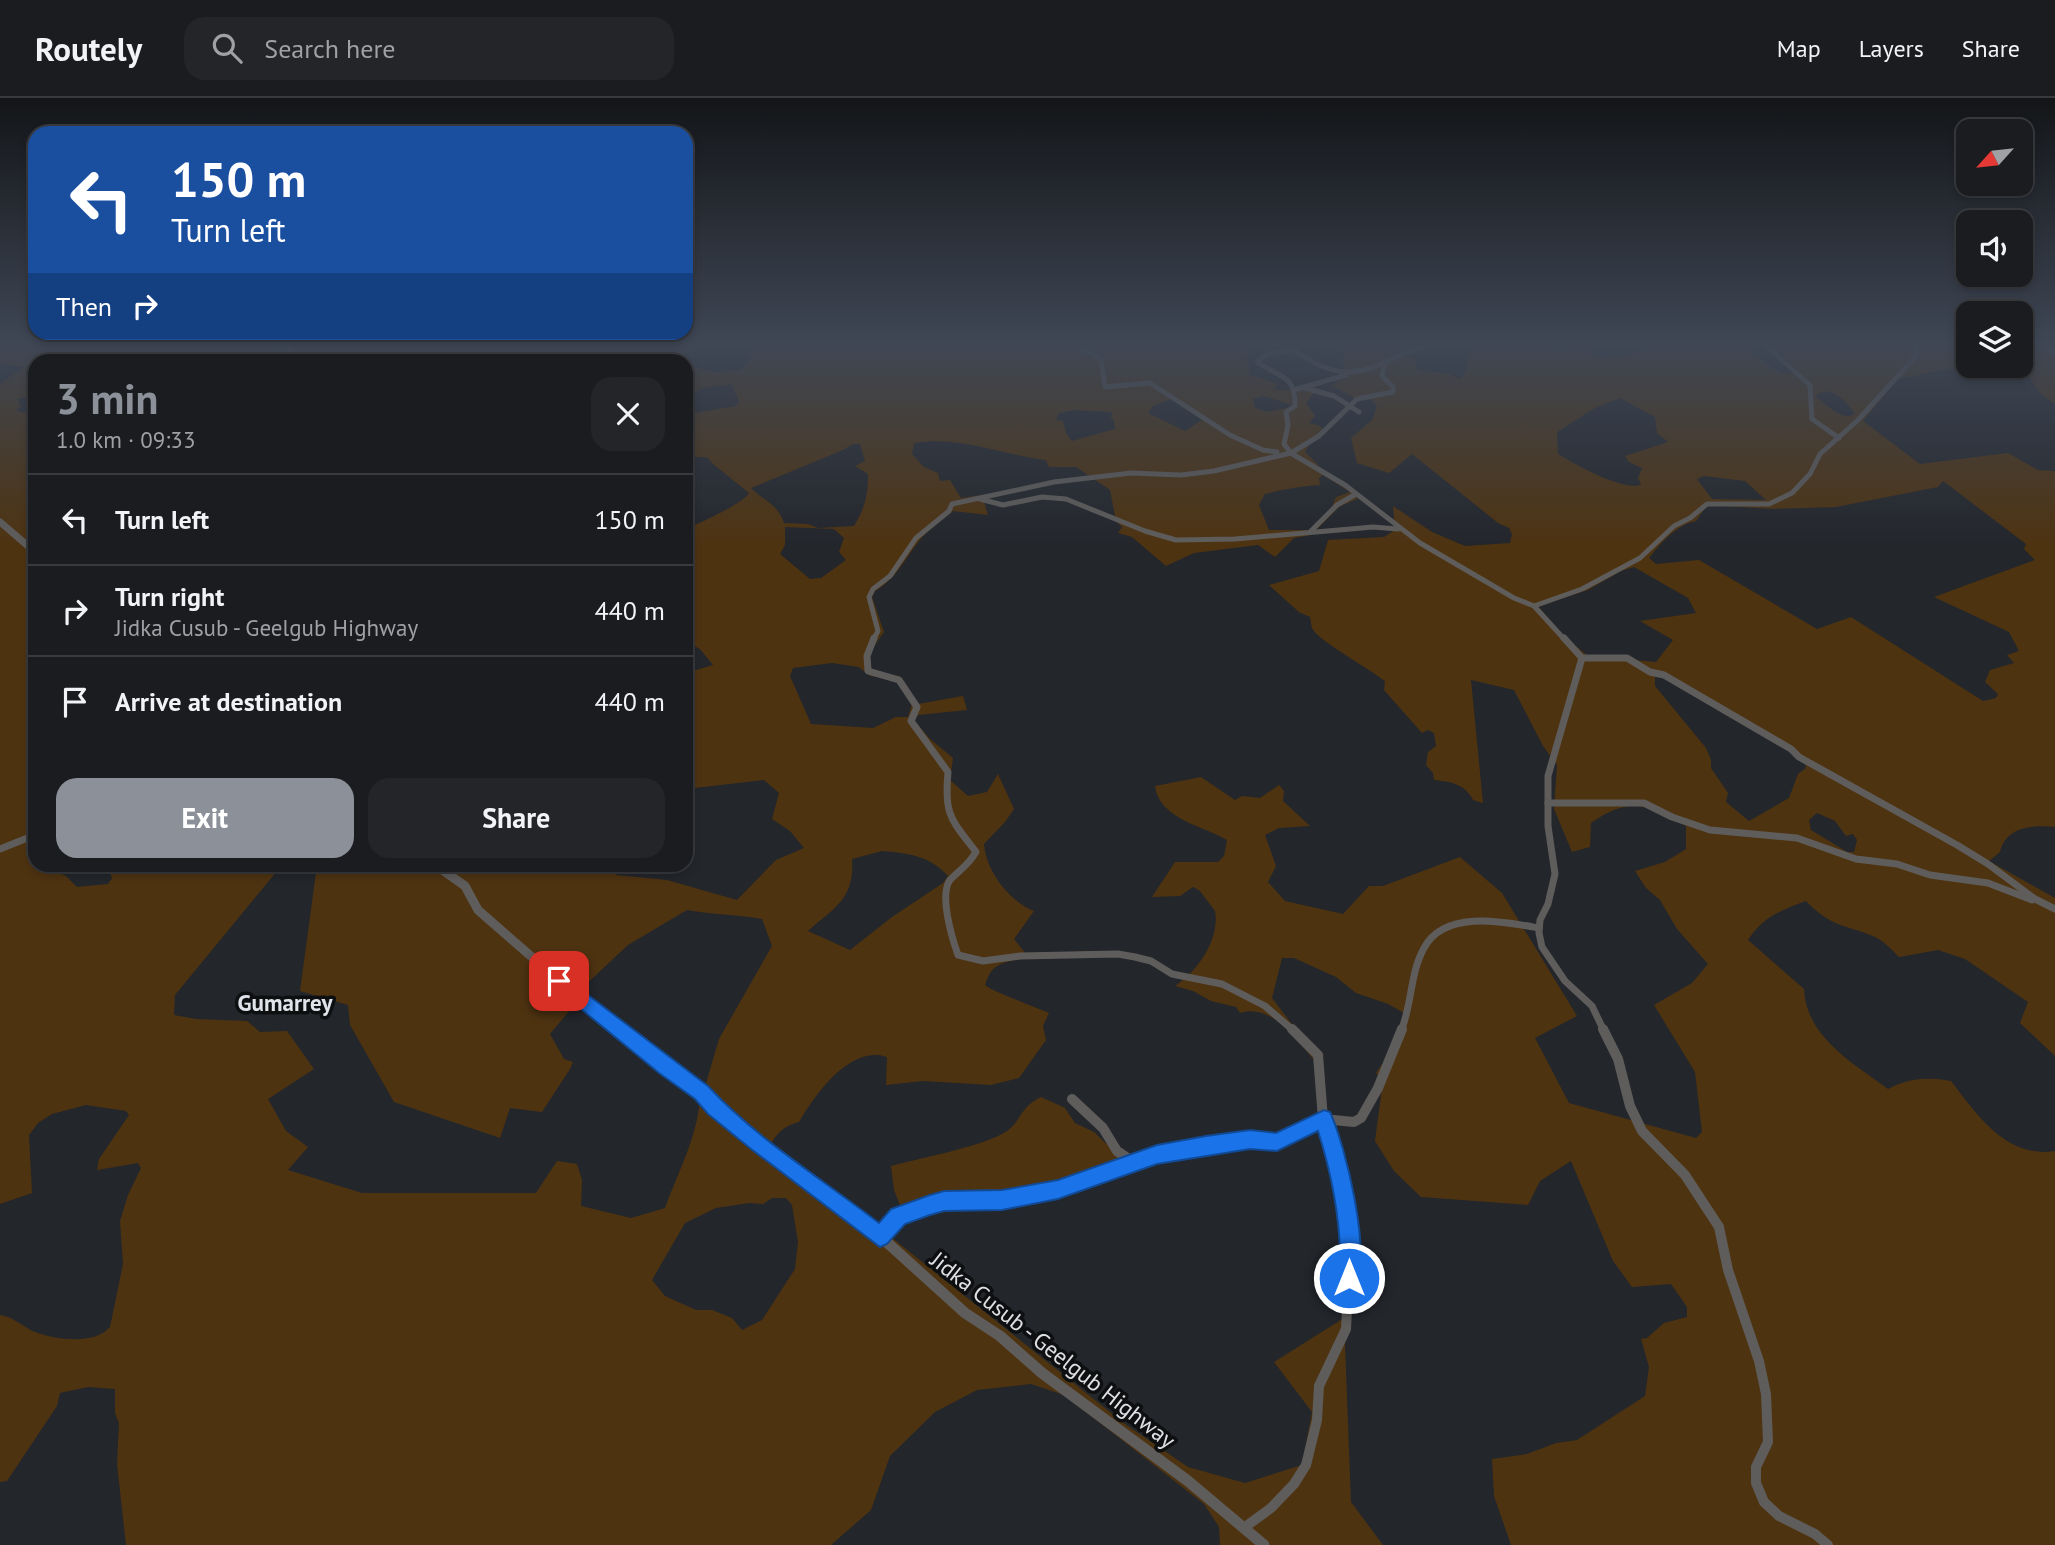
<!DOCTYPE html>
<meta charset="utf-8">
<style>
body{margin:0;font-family:"PT Sans",sans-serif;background:#232529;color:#f1f3f6;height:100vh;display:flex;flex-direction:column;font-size:26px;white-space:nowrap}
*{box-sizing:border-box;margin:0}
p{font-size:23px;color:#9fa1a5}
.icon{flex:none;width:38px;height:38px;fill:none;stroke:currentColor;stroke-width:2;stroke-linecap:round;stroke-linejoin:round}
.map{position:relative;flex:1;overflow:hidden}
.sheet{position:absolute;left:28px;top:256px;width:665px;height:518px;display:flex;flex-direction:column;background:#1a1c20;border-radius:21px;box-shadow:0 4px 10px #0003,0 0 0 2px #383a3e}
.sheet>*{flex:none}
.hud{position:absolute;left:28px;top:28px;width:665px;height:214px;border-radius:21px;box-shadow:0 4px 10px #0003,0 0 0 2px #383a3e;background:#1a4fa0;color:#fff;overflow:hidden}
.needle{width:46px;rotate:243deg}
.tools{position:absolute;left:1956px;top:21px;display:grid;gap:14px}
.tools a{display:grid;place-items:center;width:77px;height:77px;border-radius:14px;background:#1a1c20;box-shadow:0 4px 10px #0003,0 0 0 2px #383a3e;font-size:35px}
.pin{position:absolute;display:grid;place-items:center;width:60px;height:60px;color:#fff;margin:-30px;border-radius:14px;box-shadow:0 4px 10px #0006}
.me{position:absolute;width:77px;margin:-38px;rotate:0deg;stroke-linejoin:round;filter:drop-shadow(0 0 5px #0008)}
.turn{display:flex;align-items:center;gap:24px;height:147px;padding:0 28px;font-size:32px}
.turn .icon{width:91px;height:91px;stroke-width:2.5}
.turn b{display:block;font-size:49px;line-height:60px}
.then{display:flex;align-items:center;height:66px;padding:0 28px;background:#0003;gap:14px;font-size:26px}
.round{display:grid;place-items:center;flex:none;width:74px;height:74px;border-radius:21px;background:#232529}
.head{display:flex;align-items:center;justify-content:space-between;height:119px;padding:0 28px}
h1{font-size:42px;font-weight:700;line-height:52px;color:#8c9099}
.cta{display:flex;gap:14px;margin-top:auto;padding:14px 28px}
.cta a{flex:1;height:80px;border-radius:21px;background:#8c9099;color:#fff;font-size:28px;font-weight:700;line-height:80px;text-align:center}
.cta a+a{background:#232529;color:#f1f3f6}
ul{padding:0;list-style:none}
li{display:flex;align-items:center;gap:21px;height:91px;padding:0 28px;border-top:2px solid #383a3e}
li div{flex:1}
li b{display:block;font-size:26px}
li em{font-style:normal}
header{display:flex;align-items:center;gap:42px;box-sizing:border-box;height:98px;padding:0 35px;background:#1a1c20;border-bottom:2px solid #383a3e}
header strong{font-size:33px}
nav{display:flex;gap:38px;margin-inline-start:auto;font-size:24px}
.search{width:490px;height:63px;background:#232529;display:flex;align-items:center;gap:18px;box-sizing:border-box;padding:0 24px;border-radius:21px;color:#9fa1a5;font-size:26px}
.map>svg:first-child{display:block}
</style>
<header>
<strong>Routely</strong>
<div class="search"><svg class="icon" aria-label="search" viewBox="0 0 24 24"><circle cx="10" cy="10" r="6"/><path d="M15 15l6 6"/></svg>Search here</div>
<nav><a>Map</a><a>Layers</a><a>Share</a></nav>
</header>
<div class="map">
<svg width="2055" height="1447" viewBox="0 0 2055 1447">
<rect width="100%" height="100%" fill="#23262b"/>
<g fill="#4e3311" fill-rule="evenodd">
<path d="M0 245H47L57 252 110 250 128 245H610C641 249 672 245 703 245L690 253 671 259 675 262H283L289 257 285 245 244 254 230 262H35V298L17 301 21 308 16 312 25 315 35 311V766L61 767 56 774 66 778 77 789 108 786 112 780 107 767H282L175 897 174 917 196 921 247 923 260 934 287 933 314 971 268 1001 286 1033 308 1049 288 1072 362 1095H536L557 1063 577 1066 582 1082 581 1108 631 1120 665 1110C678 1074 698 1038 700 999L576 905 550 936 564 961 573 964 570 971 542 1014 510 1010 500 1040 394 1004 350 927 348 907 300 893 317 767H620L616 777 667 782 737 802 776 762 804 750 790 733 772 721 779 695 764 682 686 691V575L713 567 700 551 686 544V431C698 426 744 405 749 395L713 366 707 359H686V302L691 314 694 315 736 308 739 303 731 286 702 290 686 300V267L715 274 741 272 751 260 750 254 741 249 726 245H803L805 249 821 245H1128L1148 249 1171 245H1246L1248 256 1246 260 1250 268 1248 276 1277 286 1274 292H1292V307L1264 298 1253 301 1255 310 1267 314 1296 308 1297 293 1308 292 1314 295 1306 305 1315 318 1309 325 1321 328 1323 336 1311 343 1305 354 1326 375 1354 392 1357 401 1339 409 1311 437 1294 440 1275 459 1258 447 1194 455 1166 468 1132 439 1118 435 1122 429 1116 423 1110 392 1076 369H1049L1046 362C1003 357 958 337 914 345L912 356 924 369 938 375 940 383 950 382 961 400 982 397 988 417 953 413C942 422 928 431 919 443 905 461 895 482 875 493L872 499 884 534C875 547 863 559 874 574L899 578 918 606 963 598 967 612 918 617 914 622 930 641 953 660 950 682 968 698 987 694 998 676 1014 711 1005 724 984 746C986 773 1009 803 1034 813L1014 841 1026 856 1091 853 1096 860C1073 860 1021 857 1001 866 991 870 988 878 985 887 993 894 1036 909 1049 915L1043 928 1046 942 1019 980 991 987 923 983 886 987 887 959C850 946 814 998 799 1024 784 1028 778 1034 770 1047L880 1131 894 1115 902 1112 894 1092 891 1068C917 1061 988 1047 1007 1033 1021 1023 1020 1009 1041 999L1065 1010 1075 1025 1094 1034 1124 1063 1145 1070 1009 1106H970L918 1113 886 1135 1125 1326 1188 1369 1245 1385 1302 1367 1312 1314 1274 1264 1344 1220 1351 1404 1383 1447H1220L1219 1429 1204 1406 1064 1297 1031 1286 977 1292 935 1314 890 1358 871 1412 831 1447H126L117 1366 119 1325 115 1315V1291L88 1289 60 1295 57 1308 7 1383 0 1384V1217C14 1219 23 1229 35 1234 56 1242 95 1247 110 1229L123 1166 120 1123 128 1097 141 1070 138 1065 97 1072 99 1061 129 1017 126 1013 86 1007 52 1016 38 1025 29 1037 32 1095 0 1106V286L24 269 0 266ZM1171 301 1202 321V322L1185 333 1148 315 1153 308ZM1074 312 1112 314 1111 320 1114 322 1115 331 1072 343 1066 335 1063 323 1056 322 1059 315ZM853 346H860L865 363 855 368 868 376C868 397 865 410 854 428L818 430 808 426 784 425C777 405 765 404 751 390L843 352ZM1323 377 1350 394 1336 399 1331 411 1310 432H1269L1259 407 1265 396C1280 392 1307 387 1320 387L1319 380ZM785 429 834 431 844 440 839 454 846 462 821 480 810 481 780 456 785 447ZM832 565 859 569 870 578 896 582 912 606 908 619H896L873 630 811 626 790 578 793 570ZM882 753C908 755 930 758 948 778L943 785 892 819 850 852 808 833C834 810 855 801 852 761ZM687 812C712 817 736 816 762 821L772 848 719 941 705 989 678 972 585 901 579 893 628 847ZM772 1100H786L792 1107 798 1144 795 1171 762 1222 742 1232 732 1220 712 1212H696L665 1198 652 1182 685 1125 716 1110 749 1105 763 1106Z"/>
<path d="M1341 245H1392L1413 259 1418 272 1449 276 1460 281 1466 273 1467 256 1485 245H1538L1552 254 1574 251V247C1586 243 1590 253 1597 261L1649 252 1638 245H1755L1752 254C1766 265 1780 281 1799 273L1775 250 1786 245H1969V267L1897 281 1863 323 1920 366 2008 355 2038 372 2055 373V729C2033 727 2006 728 2000 754L1989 763 2055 800V958L2020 925 2028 904 1965 861 1938 852 1899 859C1892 852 1883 842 1873 838 1843 826 1831 829 1806 803 1781 812 1763 819 1748 842L1804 891C1806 939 1853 965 1888 991 1909 980 1928 979 1951 983 1977 1017 2007 1061 2055 1053V1447H1511L1494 1398 1492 1361 1527 1356 1556 1345 1577 1342 1645 1298 1649 1269 1641 1241 1647 1240 1664 1225 1687 1219V1209L1671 1186 1632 1189 1613 1163 1571 1063 1540 1083 1528 1107 1421 1099 1394 1073 1375 1043 1383 982 1376 975 1387 959 1404 915 1388 906 1356 895 1336 879 1294 860H1282L1272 900 1291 925 1324 957 1315 963C1296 941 1272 905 1240 915L1236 909 1211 903 1193 893 1175 888C1198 873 1220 841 1215 813L1200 793 1193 789 1180 798 1152 799 1175 764H1218L1224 758 1227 742C1204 728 1159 721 1155 688L1201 679 1235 702 1242 698 1260 700 1279 687 1284 693 1283 703 1310 728 1279 730 1265 737 1276 768 1268 784 1285 803 1343 816 1369 788H1383L1460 759 1502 795 1577 918 1535 940 1569 1005 1696 1040 1702 1034 1695 974 1654 907 1692 885 1708 866 1677 831 1660 802 1646 790 1635 773 1665 764 1686 751V728C1648 706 1629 698 1591 725L1590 749 1572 754 1554 711 1557 667 1543 648 1514 592 1471 582 1483 705 1473 702C1464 685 1451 684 1434 682L1433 675 1426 667 1428 654 1436 648 1434 635 1428 632 1422 635 1384 592 1385 583C1371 572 1316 541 1312 530 1311 527 1311 523 1310 519L1299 514 1269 487 1319 473 1328 442 1384 439 1395 432 1393 408 1432 434 1465 448 1510 445 1512 436 1509 430 1498 425 1412 356 1389 375 1357 365 1351 340 1372 322 1377 308 1370 300H1354L1332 287 1350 278 1343 269 1344 256ZM1825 293C1838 294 1848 306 1855 316 1840 324 1827 306 1815 298ZM1620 300 1655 319 1657 335 1668 344 1625 358 1629 364 1642 370 1638 380 1641 387C1619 392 1577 367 1558 356L1557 334 1595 310ZM1704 378 1745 383 1766 402 1712 401 1697 381ZM1943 383 2026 446 2024 451 2035 462 1934 499 2009 534 2019 553 2007 557 2014 565 1990 572 1985 584 1998 596 1996 600 1983 603 1851 519 1817 531 1699 462 1656 466 1649 460C1661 445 1676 427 1696 423L1707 407 1774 411 1836 409 1938 389ZM1634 469 1688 500 1696 515 1640 523 1673 542 1656 564 1588 558 1562 537 1538 508 1588 492 1621 473ZM1655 577C1700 595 1768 634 1805 665L1806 670 1798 676 1789 700 1749 723 1726 704 1728 695 1711 670V662L1706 650 1655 588ZM1817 715 1835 723 1846 738 1853 736 1857 742 1854 754H1847L1811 732 1809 722Z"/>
<path d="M2021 245H2055V306L2041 296 2024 271 2008 268H2021Z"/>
</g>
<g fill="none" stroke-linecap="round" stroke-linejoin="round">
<g stroke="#5f5d5b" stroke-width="5">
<path d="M1071 245 1101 261 1105 289 1150 285 1230 337 1263 352 1277 354"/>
<path d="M1286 245C1292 252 1300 256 1308 261 1360 294 1386 255 1436 245"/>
<path d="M1763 245 1810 287 1812 321 1839 340"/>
<path d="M2040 245 2055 255"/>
<path d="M1291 252 1267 256 1257 264C1278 279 1296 276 1295 308L1286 314 1288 327 1284 346 1291 355"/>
<path d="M285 262 291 256 288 245"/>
<path d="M1305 290 1334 298 1359 314"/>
<path d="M1294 292 1346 277"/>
<path d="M1289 354 1345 387 1420 445 1514 500 1534 508 1565 542"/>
<path d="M980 401 1003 407 1042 399 1066 401 1145 433 1176 442 1235 441 1373 429 1398 431"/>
<path d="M1310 434 1337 407 1356 396"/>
<path d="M1534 508 1582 491 1640 460 1674 428 1690 420 1707 406H1769L1792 395 1810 376 1820 356 1858 322 1917 257 1914 245"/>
<path d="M873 542 878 533 869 499 873 491 890 478 916 440 949 413 952 406 1054 384 1131 375 1181 377 1214 373 1291 355 1319 338 1357 301 1393 294V289L1382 278 1385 265"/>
</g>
<g stroke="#5f5d5b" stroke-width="7">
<path d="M874 540 867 558 868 573 899 582 917 609 911 623 948 674C944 718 951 721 976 754 967 769 960 771 950 782 939 797 952 840 958 857L983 863 1020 858 1118 856 1135 859 1151 863 1172 876 1222 886 1265 908 1294 933"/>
<path d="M1564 540 1582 560H1627L1650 574 1664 577 1791 651 1799 659 1957 747 1988 766 2035 801 2055 811"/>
<path d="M1582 560 1548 678V728L1555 776 1548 806 1540 822 1539 835 1542 849 1565 883 1592 908 1604 933"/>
<path d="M1548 705H1644L1672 719 1710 732 1797 740 1856 761 1897 766 1930 777 1988 785 2032 802"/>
<path d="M0 751 35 737"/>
<path d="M1401 933C1412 907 1410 875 1424 850 1445 811 1505 824 1539 830"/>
</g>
<g stroke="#5f5d5b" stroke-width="10">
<path d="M1603 931 1618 961 1630 1008 1642 1033 1685 1077 1719 1129 1728 1172 1759 1263 1766 1296 1768 1344 1756 1369V1385L1764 1404 1779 1418 1815 1436 1828 1447"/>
<path d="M1072 1001 1103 1030 1117 1053 1136 1066"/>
<path d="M880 1138 899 1118 944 1103 1001 1102 1058 1092 1157 1057 1223 1044H1277L1323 1021 1354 1024 1361 1020 1378 990 1402 931"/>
<path d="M1245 1429 1271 1410 1294 1386 1306 1367 1317 1322 1319 1288 1346 1231 1350 1155 1338 1065 1323 1021 1318 957 1292 931"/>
</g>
<path stroke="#5f5d5b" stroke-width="7" d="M0 424 35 454"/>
<path stroke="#5f5d5b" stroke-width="9" d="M434 766 465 788 478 812 580 901 622 933"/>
<path stroke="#5f5d5b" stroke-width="11" d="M619 931 701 994 758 1045 880 1138 965 1215 1000 1238 1042 1275 1188 1383 1264 1447"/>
</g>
<linearGradient id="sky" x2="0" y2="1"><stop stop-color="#131518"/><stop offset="0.55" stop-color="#3f4755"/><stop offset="1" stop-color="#3f4755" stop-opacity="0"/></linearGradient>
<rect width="2055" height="447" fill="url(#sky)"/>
<path fill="#1a73e8" stroke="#114b97" stroke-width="2" d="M559 875 708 988C757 1041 822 1081 879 1125L891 1111 930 1097 944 1093 1002 1092 1058 1082 1157 1047 1206 1038 1250 1032 1276 1035 1324 1012 1330 1014C1346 1049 1371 1153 1356 1188L1349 1191 1341 1188C1337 1176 1340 1166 1340 1155 1339 1114 1330 1071 1318 1033L1277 1053 1250 1051 1157 1066 1058 1101 1002 1112 944 1113 930 1117 905 1126 887 1146 880 1149 751 1051 708 1016 695 1001 659 975 553 888 550 883 553 877Z"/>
<g text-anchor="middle" stroke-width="7" stroke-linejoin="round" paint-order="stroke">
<g font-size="23" font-weight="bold" fill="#e0e3ea" stroke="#0e0f11">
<text x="285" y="913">Gumarrey</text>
</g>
<g font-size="23" fill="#dee0e3" stroke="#0e0f11">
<text transform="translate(1053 1252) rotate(38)" y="8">Jidka Cusub - Geelgub Highway</text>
</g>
</g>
</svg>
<div class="tools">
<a><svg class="needle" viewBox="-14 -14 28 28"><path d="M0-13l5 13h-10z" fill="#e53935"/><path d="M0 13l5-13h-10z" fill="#9fa1a5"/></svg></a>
<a><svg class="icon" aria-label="sound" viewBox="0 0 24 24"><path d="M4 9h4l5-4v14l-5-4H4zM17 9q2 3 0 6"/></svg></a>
<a><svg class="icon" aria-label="layers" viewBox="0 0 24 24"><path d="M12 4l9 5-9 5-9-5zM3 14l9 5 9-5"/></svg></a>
</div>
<div class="pin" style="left:559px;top:883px;background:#d93025"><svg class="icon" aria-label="arrive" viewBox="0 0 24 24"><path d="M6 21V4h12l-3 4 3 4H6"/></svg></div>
<svg class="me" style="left:1349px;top:1180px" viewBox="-20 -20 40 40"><circle r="17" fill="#1a73e8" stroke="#fff" stroke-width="3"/><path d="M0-11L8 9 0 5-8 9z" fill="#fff"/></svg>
<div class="hud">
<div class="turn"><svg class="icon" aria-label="left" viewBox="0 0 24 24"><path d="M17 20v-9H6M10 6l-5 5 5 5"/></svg><div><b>150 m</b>Turn left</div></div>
<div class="then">Then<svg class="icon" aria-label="right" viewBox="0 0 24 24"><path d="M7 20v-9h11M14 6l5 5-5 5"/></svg></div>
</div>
<section class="sheet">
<div class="head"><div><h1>3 min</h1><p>1.0 km · 09:33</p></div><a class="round"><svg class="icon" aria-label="close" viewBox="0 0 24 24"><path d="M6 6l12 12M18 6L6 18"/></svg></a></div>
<ul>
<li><svg class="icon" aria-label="left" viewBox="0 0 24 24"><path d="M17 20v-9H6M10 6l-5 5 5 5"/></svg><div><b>Turn left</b></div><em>150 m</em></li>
<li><svg class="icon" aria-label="right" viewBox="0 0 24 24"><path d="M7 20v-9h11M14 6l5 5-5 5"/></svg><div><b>Turn right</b><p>Jidka Cusub - Geelgub Highway</p></div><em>440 m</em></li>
<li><svg class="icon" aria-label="arrive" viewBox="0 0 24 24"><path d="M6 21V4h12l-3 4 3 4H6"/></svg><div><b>Arrive at destination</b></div><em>440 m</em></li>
</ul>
<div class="cta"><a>Exit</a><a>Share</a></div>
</section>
</div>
